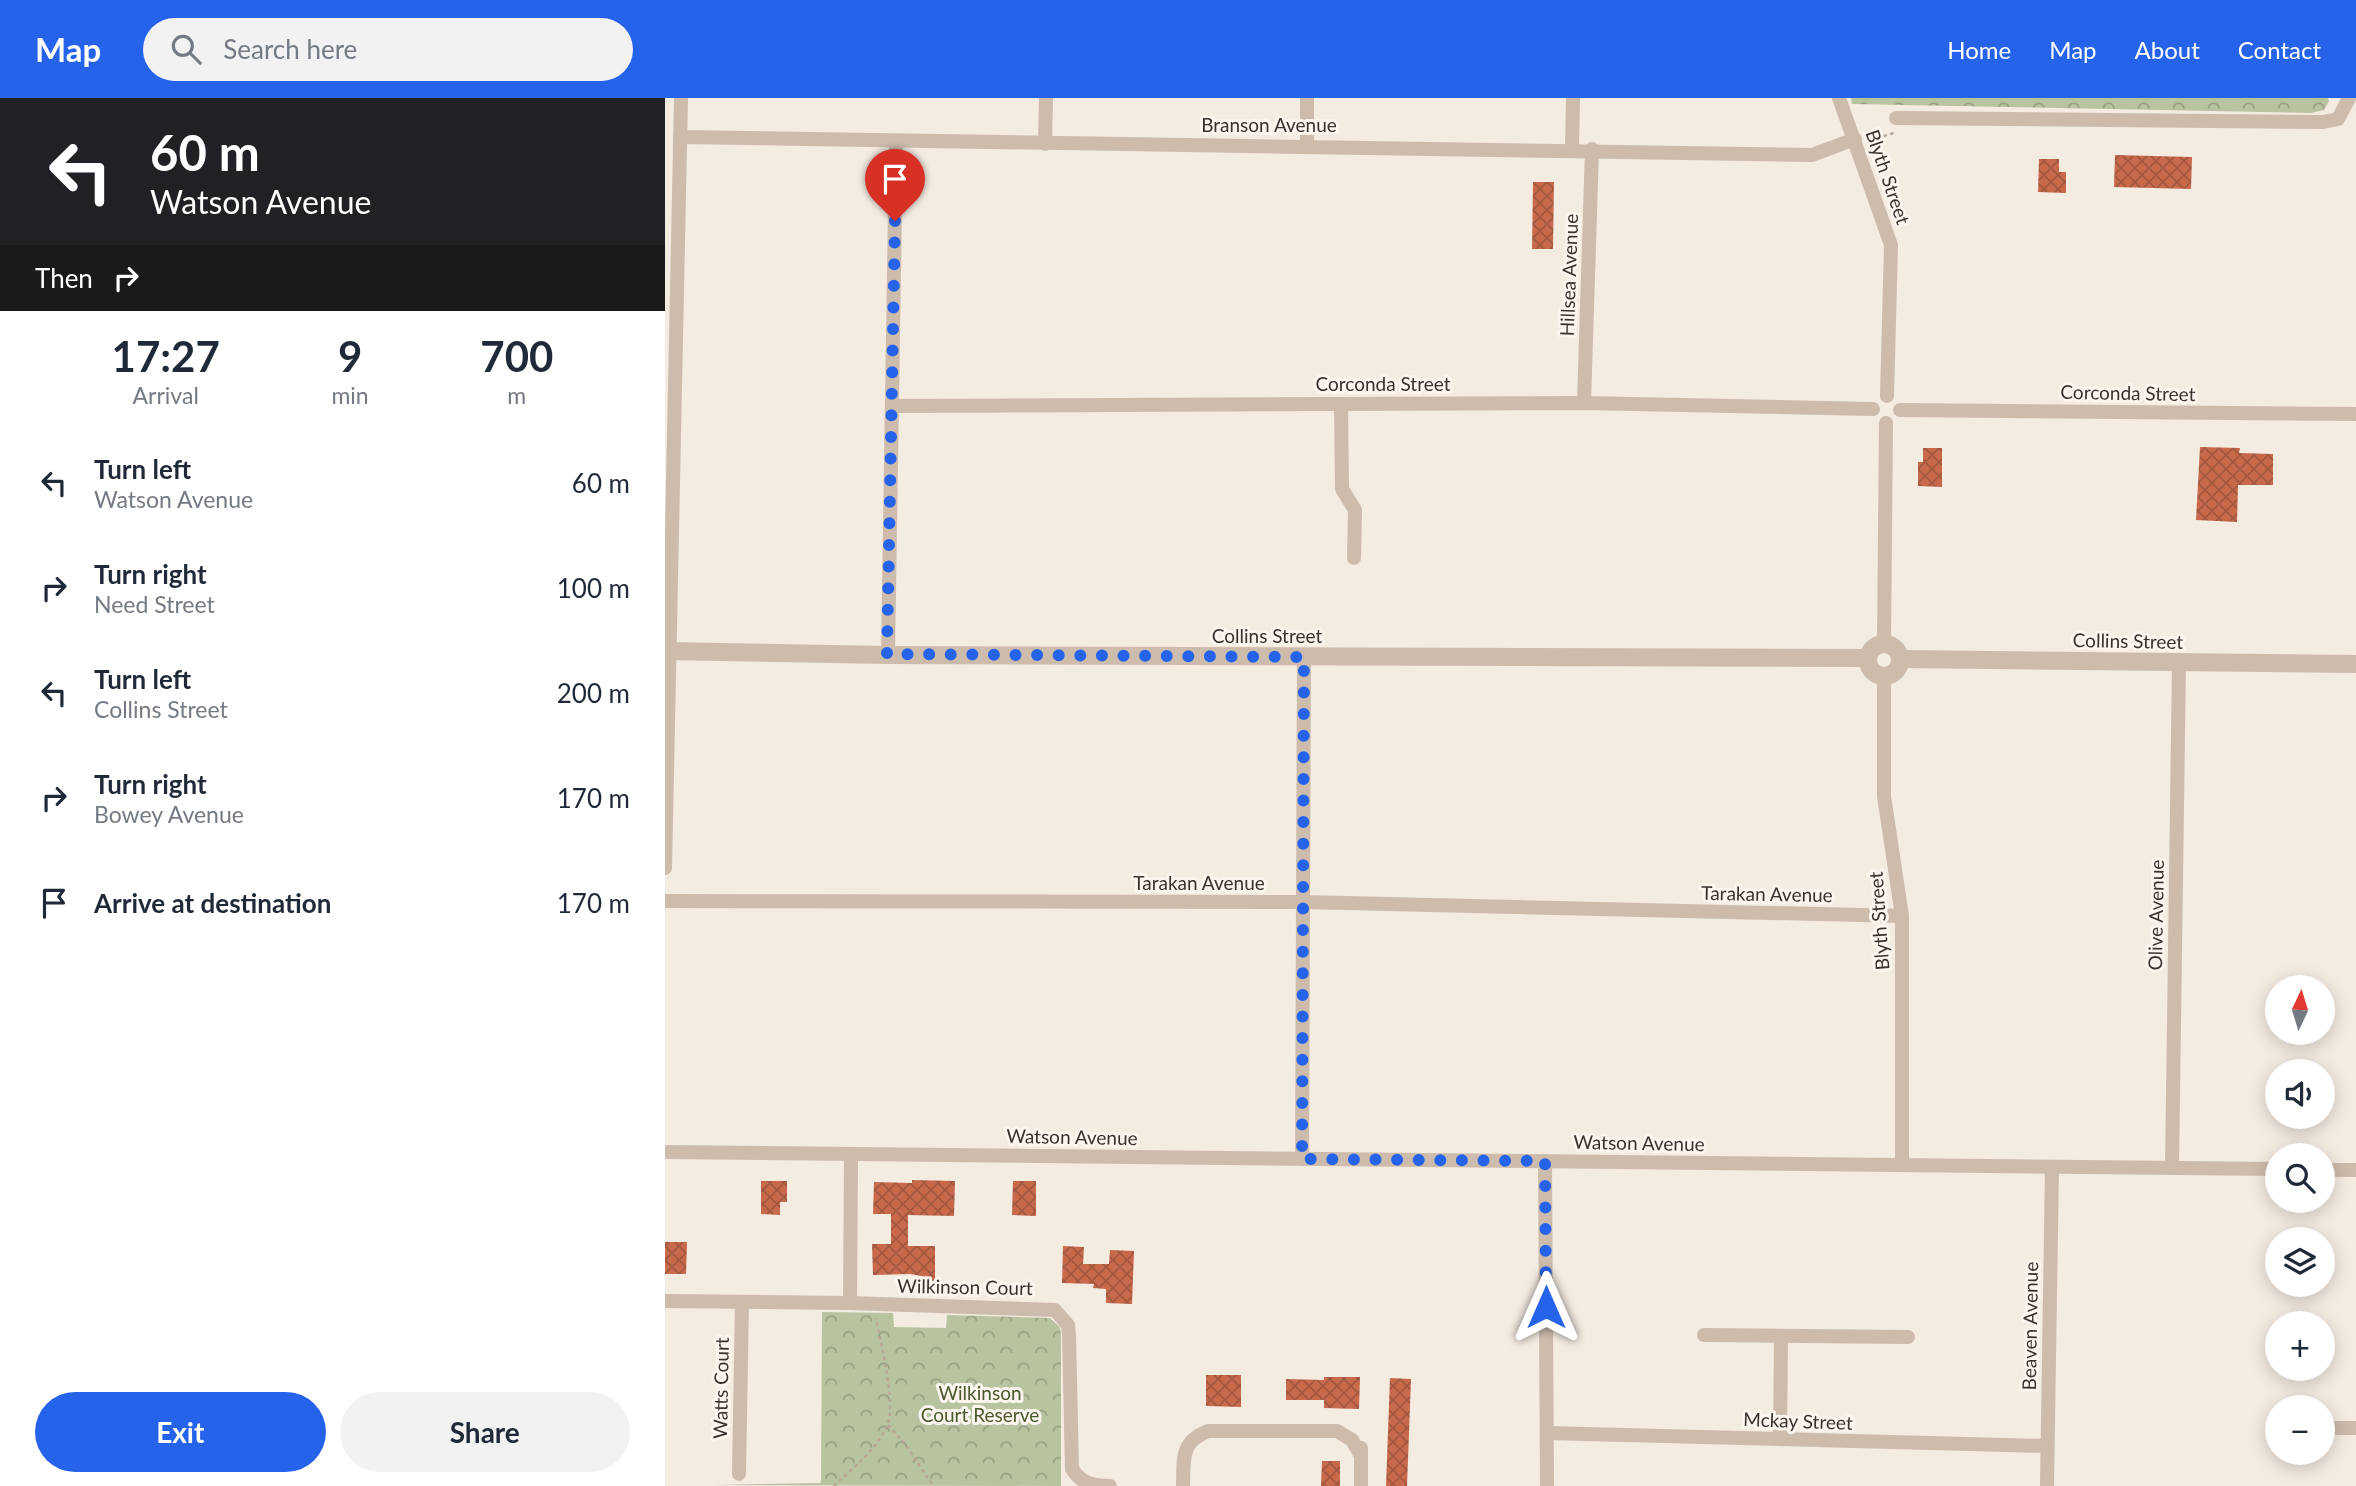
<!DOCTYPE html>
<meta charset="utf-8">
<style>
body{margin:0;font-family:Lato,sans-serif;background:#f2f2f3;color:#1f2937;height:100vh;display:flex;flex-direction:column;font-size:26px;white-space:nowrap}
*{box-sizing:border-box;margin:0}
p{font-size:23px;color:#747a83}
.icon{flex:none;width:38px;height:38px;fill:none;stroke:currentColor;stroke-width:2;stroke-linecap:round;stroke-linejoin:round}
.map{position:relative;flex:1;overflow:hidden}
.drawer{display:flex;flex-direction:column;background:#fff;width:665px}
.drawer>*{flex:none}
.top-card{background:#202124;color:#fff;overflow:hidden}
.needle{width:46px;rotate:4deg}
.controls{position:absolute;left:1600px;top:877px;display:grid;gap:14px}
.controls a{display:grid;place-items:center;width:70px;height:70px;border-radius:50%;background:#fff;box-shadow:0 4px 18px #0003;font-size:35px}
.pin{position:absolute;display:grid;place-items:center;width:60px;height:60px;color:#fff;margin:-72px -30px;border-radius:50% 50% 50% 0;rotate:-45deg;box-shadow:0 0 7px #0007}
.pin .icon{rotate:45deg}
.me{position:absolute;width:77px;margin:-38px;rotate:0deg;stroke-linejoin:round;filter:drop-shadow(0 0 5px #0008)}
.turn{display:flex;align-items:center;gap:24px;height:147px;padding:0 35px;font-size:32px}
.turn .icon{width:91px;height:91px;stroke-width:2.5}
.turn b{display:block;font-size:49px;line-height:60px}
.then{display:flex;align-items:center;height:66px;padding:0 35px;background:#0003;gap:14px;font-size:26px}
.eta{display:flex;justify-content:space-evenly;align-items:center;height:119px;text-align:center}
.eta b{font-size:42px;font-weight:700;line-height:49px}
.action{display:flex;gap:14px;margin-top:auto;padding:14px 35px}
.action a{flex:1;height:80px;border-radius:42px;background:#2563eb;color:#fff;font-size:28px;font-weight:700;line-height:80px;text-align:center}
.action a+a{background:#f2f2f3;color:#1f2937}
ul{padding:0;list-style:none}
li{display:flex;align-items:center;gap:21px;height:105px;padding:0 35px}
li div{flex:1}
li b{display:block;font-size:26px}
li em{font-style:normal}
header{display:flex;align-items:center;gap:42px;box-sizing:border-box;height:98px;padding:0 35px;background:#2563eb;color:#fff}
header strong{font-size:33px}
nav{display:flex;gap:38px;margin-inline-start:auto;font-size:24px}
.search{width:490px;height:63px;background:#f2f2f3;display:flex;align-items:center;gap:18px;box-sizing:border-box;padding:0 24px;border-radius:38px;color:#747a83;font-size:26px}
main{display:flex;flex:1;min-height:0}
.map>svg:first-child{display:block}
</style>
<header>
<strong>Map</strong>
<div class="search"><svg class="icon" aria-label="search" viewBox="0 0 24 24"><circle cx="10" cy="10" r="6"/><path d="M15 15l6 6"/></svg>Search here</div>
<nav><a>Home</a><a>Map</a><a>About</a><a>Contact</a></nav>
</header>
<main>
<section class="drawer">
<div class="top-card">
<div class="turn"><svg class="icon" aria-label="left" viewBox="0 0 24 24"><path d="M17 20v-9H6M10 6l-5 5 5 5"/></svg><div><b>60 m</b>Watson Avenue</div></div>
<div class="then">Then<svg class="icon" aria-label="right" viewBox="0 0 24 24"><path d="M7 20v-9h11M14 6l5 5-5 5"/></svg></div>
</div>
<div class="eta">
<div><b>17:27</b><p>Arrival</p></div>
<div><b>9</b><p>min</p></div>
<div><b>700</b><p>m</p></div>
</div>
<ul>
<li><svg class="icon" aria-label="left" viewBox="0 0 24 24"><path d="M17 20v-9H6M10 6l-5 5 5 5"/></svg><div><b>Turn left</b><p>Watson Avenue</p></div><em>60 m</em></li>
<li><svg class="icon" aria-label="right" viewBox="0 0 24 24"><path d="M7 20v-9h11M14 6l5 5-5 5"/></svg><div><b>Turn right</b><p>Need Street</p></div><em>100 m</em></li>
<li><svg class="icon" aria-label="left" viewBox="0 0 24 24"><path d="M17 20v-9H6M10 6l-5 5 5 5"/></svg><div><b>Turn left</b><p>Collins Street</p></div><em>200 m</em></li>
<li><svg class="icon" aria-label="right" viewBox="0 0 24 24"><path d="M7 20v-9h11M14 6l5 5-5 5"/></svg><div><b>Turn right</b><p>Bowey Avenue</p></div><em>170 m</em></li>
<li><svg class="icon" aria-label="arrive" viewBox="0 0 24 24"><path d="M6 21V4h12l-3 4 3 4H6"/></svg><div><b>Arrive at destination</b></div><em>170 m</em></li>
</ul>
<div class="action"><a>Exit</a><a>Share</a></div>
</section>
<div class="map">
<svg width="1691" height="1388" viewBox="0 0 1691 1388">
<defs>
<pattern id="park-crowns" width="20" height="18" patternUnits="userSpaceOnUse" patternTransform="scale(1.75)"><rect width="20" height="18" fill="#b8c4a0"/><path d="M2 6a3 3 0 1 1 6 0M12 15a3 3 0 1 1 6 0" fill="none" stroke="#97a083"/></pattern>
<pattern id="building-cross-hatch" width="8" height="8" patternUnits="userSpaceOnUse" patternTransform="scale(1.75)"><rect width="8" height="8" fill="#c8694b"/><path d="M0 0l8 8M0 8l8-8" fill="none" stroke="#a4573f"/></pattern>
</defs>
<rect width="100%" height="100%" fill="#f4ebe1"/>
<g fill="url(#park-crowns)">
<path d="M1186 0H1663L1664 3 1659 12 1646 15 1187 6Z"/>
<path d="M157 1214 228 1215 229 1229 281 1230 282 1217 385 1220 395 1229 396 1237V1388L48 1387 156 1385Z"/>
</g>
<path fill="#b8c4a0" d="M347 1303 364 1317 340 1344 323 1330Z"/>
<g fill="url(#building-cross-hatch)">
<path d="M1450 57 1527 59 1526 91 1449 89Z"/>
<path d="M1374 61H1394V74H1401V95L1373 94Z"/>
<path d="M868 84H889L888 151H867Z"/>
<path d="M1535 349 1575 350 1574 355 1608 356V387H1573L1572 424 1531 422Z"/>
<path d="M1258 350H1277V389L1253 388V364H1258Z"/>
<path d="M247 1082 290 1083 289 1118 243 1117V1148H270V1183H257V1178L245 1176 208 1177 207 1146H226V1116H208L209 1084 247 1085Z"/>
<path d="M96 1083H122V1104H115V1117L96 1116Z"/>
<path d="M348 1083H371V1118L347 1117Z"/>
<path d="M0 1144H22L21 1176H0Z"/>
<path d="M398 1148 419 1149 418 1166H444L445 1152 469 1153 467 1206 441 1205V1191L428 1190 429 1186 397 1185Z"/>
<path d="M541 1277H576V1309L541 1308Z"/>
<path d="M659 1279H695L694 1311 659 1310V1302H621V1281L659 1282Z"/>
<path d="M725 1280 746 1281 742 1388H721Z"/>
<path d="M657 1363H675V1388H656Z"/>
</g>
<g fill="none" stroke-linecap="round" stroke-linejoin="round">
<g stroke="#b9a596" stroke-width="2.5" stroke-dasharray="3.5 3.5" stroke-linecap="butt">
<path d="M1205 42 1229 35"/>
<path d="M223 1327 241 1347 268 1388"/>
<path d="M169 1388C187 1370 213 1351 222 1327 232 1305 215 1245 211 1220"/>
</g>
<g stroke="#cdbbac" stroke-width="14">
<path d="M1174 0 1226 147 1222 298"/>
<path d="M1231 20 1658 24 1673 21 1684 0"/>
<path d="M15 39C392 48 770 48 1147 57L1190 41"/>
<path d="M380 46 381 0"/>
<path d="M642 46V0"/>
<path d="M907 51 908 0"/>
<path d="M919 305 927 51"/>
<path d="M676 306 677 391 690 412 689 460"/>
<path d="M229 308 919 305 1208 311"/>
<path d="M1235 312 1691 316"/>
<path d="M1219 547 1221 325"/>
<path d="M223 557 231 44"/>
<path d="M1219 578V698L1237 818V1067"/>
<path d="M0 770 16 0"/>
<path d="M0 803 638 804 1237 818"/>
<path d="M0 1054 1612 1071"/>
<path d="M637 1061 639 559"/>
<path d="M880 1063 882 1388"/>
<path d="M1507 1070 1514 564"/>
<path d="M1657 1072H1691"/>
<path d="M0 1203 185 1205 390 1212 403 1227 404 1237 407 1371C417 1386 428 1388 445 1388"/>
<path d="M185 1205 186 1056"/>
<path d="M1039 1237 1243 1239"/>
<path d="M1657 1330H1691"/>
<path d="M882 1335 1382 1348"/>
<path d="M1115 1341 1116 1238"/>
<path d="M74 1376 77 1204"/>
<path d="M518 1388C519 1361 515 1344 543 1333H672L687 1342 696 1358"/>
<path d="M696 1388V1350"/>
<path d="M1382 1388 1387 1069"/>
</g>
<g stroke="#cdbbac" stroke-width="18">
<circle cx="1219" cy="562" r="16"/>
<path d="M0 553 223 557 1203 560"/>
<path d="M1235 561 1691 566"/>
</g>
</g>
<g fill="none" stroke-linecap="round" stroke-linejoin="round">
<path stroke="#2563eb" stroke-width="12" stroke-dasharray="0 21.6" d="M230 123 222 556 639 559 637 1061 880 1063 881 1209"/>
</g>
<g text-anchor="middle" stroke-width="6" stroke-linejoin="round" paint-order="stroke">
<g font-size="19" fill="#3b302b" stroke="#fbf5ee">
<text x="604" y="34">Branson Avenue</text>
<text transform="translate(1223 79) rotate(71)" y="7">Blyth Street</text>
<text transform="translate(904 177) rotate(-88)" y="7">Hillsea Avenue</text>
<text x="718" y="293">Corconda Street</text>
<text transform="translate(1463 295) rotate(1)" y="7">Corconda Street</text>
<text x="602" y="545">Collins Street</text>
<text transform="translate(1463 543) rotate(1)" y="7">Collins Street</text>
<text x="534" y="792">Tarakan Avenue</text>
<text transform="translate(1102 796) rotate(1)" y="7">Tarakan Avenue</text>
<text transform="translate(1491 817) rotate(-89)" y="7">Olive Avenue</text>
<text transform="translate(1214 823) rotate(-94)" y="7">Blyth Street</text>
<text transform="translate(407 1039) rotate(1)" y="7">Watson Avenue</text>
<text transform="translate(974 1045) rotate(1)" y="7">Watson Avenue</text>
<text transform="translate(300 1189) rotate(1)" y="7">Wilkinson Court</text>
<text transform="translate(1365 1228) rotate(-89)" y="7">Beaven Avenue</text>
<text transform="translate(56 1290) rotate(-89)" y="7">Watts Court</text>
<text transform="translate(1133 1323) rotate(2)" y="7">Mckay Street</text>
</g>
<g font-size="19" fill="#4a5a2e" stroke="#fbf5ee">
<text x="315" y="1302">Wilkinson<tspan x="315" dy="22">Court Reserve</tspan></text>
</g>
</g>
</svg>
<div class="controls">
<a><svg class="needle" viewBox="-14 -14 28 28"><path d="M0-13l5 13h-10z" fill="#e53935"/><path d="M0 13l5-13h-10z" fill="#747a83"/></svg></a>
<a><svg class="icon" aria-label="sound" viewBox="0 0 24 24"><path d="M4 9h4l5-4v14l-5-4H4zM17 9q2 3 0 6"/></svg></a>
<a><svg class="icon" aria-label="search" viewBox="0 0 24 24"><circle cx="10" cy="10" r="6"/><path d="M15 15l6 6"/></svg></a>
<a><svg class="icon" aria-label="layers" viewBox="0 0 24 24"><path d="M12 4l9 5-9 5-9-5zM3 14l9 5 9-5"/></svg></a>
<a>+</a>
<a>−</a>
</div>
<div class="pin" style="left:230px;top:123px;background:#d93025"><svg class="icon" aria-label="arrive" viewBox="0 0 24 24"><path d="M6 21V4h12l-3 4 3 4H6"/></svg></div>
<svg class="me" style="left:881px;top:1209px" viewBox="-20 -20 40 40"><path d="M0-17L14 15 0 8-14 15z" fill="#2563eb" stroke="#fff" stroke-width="4"/></svg>
</div>
</main>
